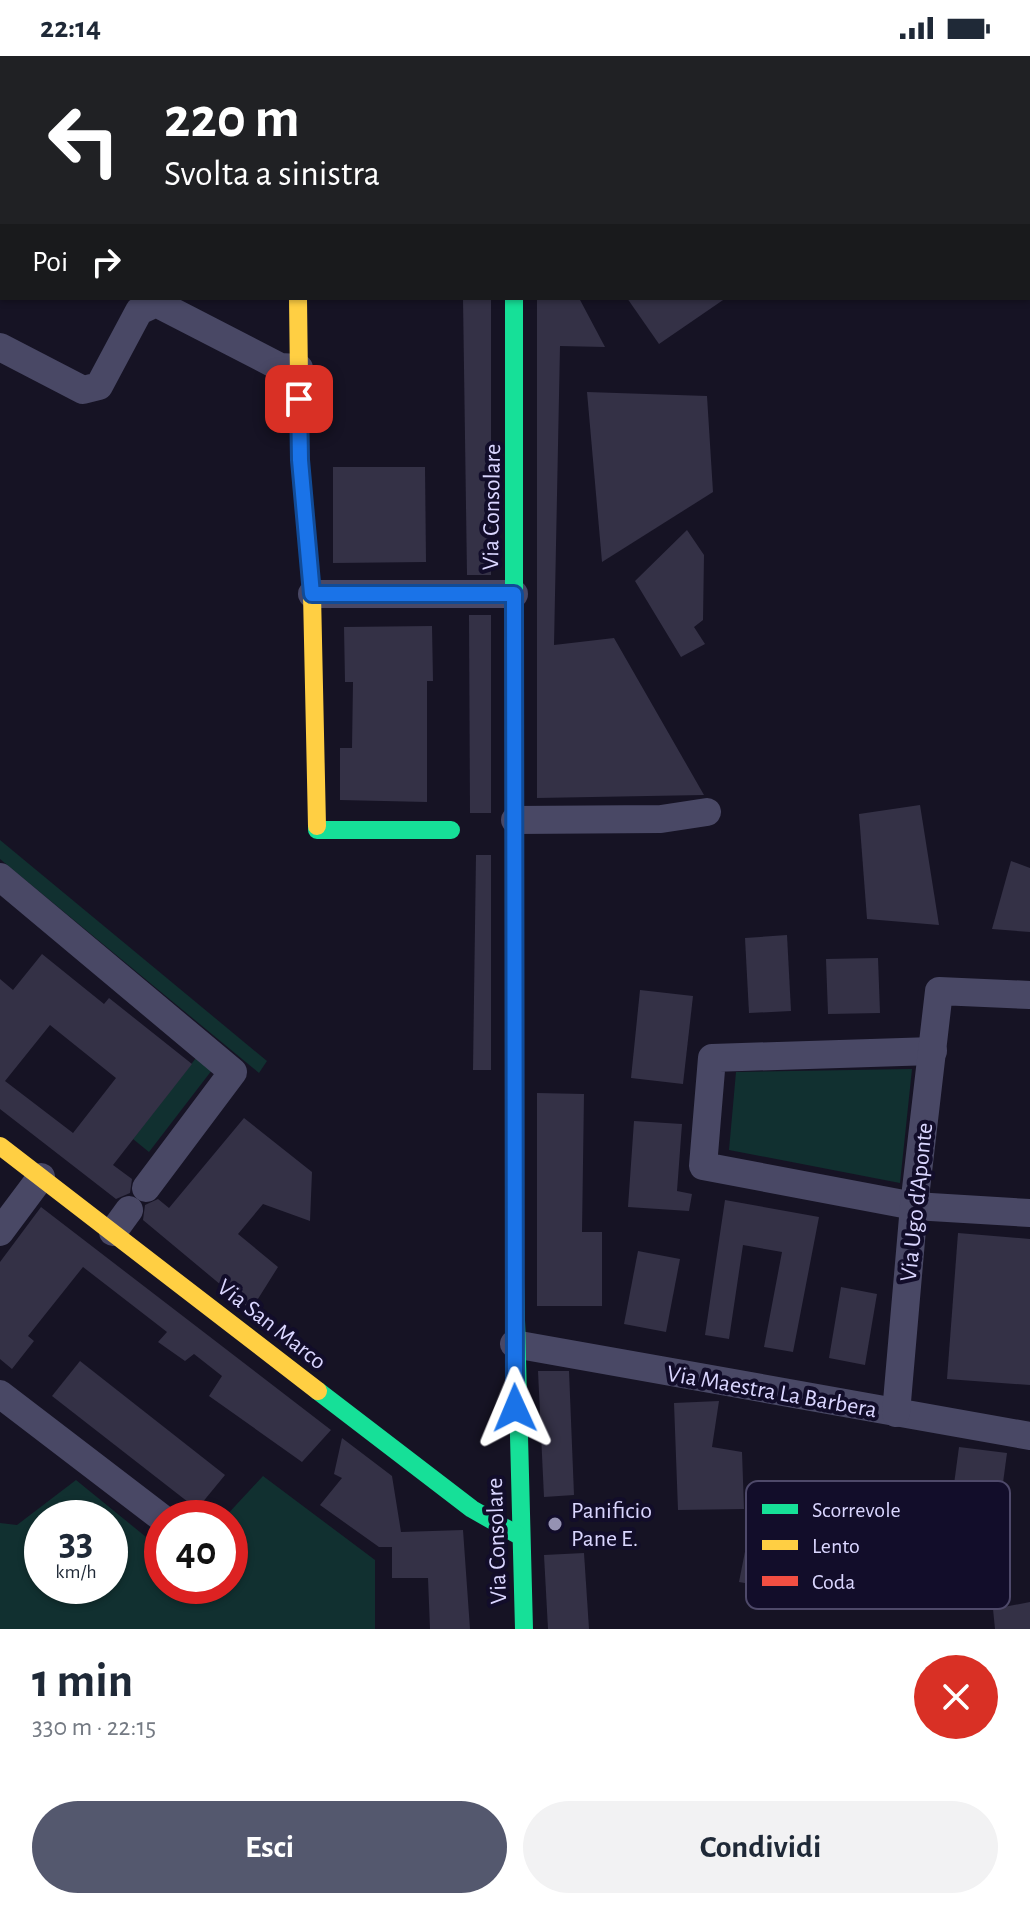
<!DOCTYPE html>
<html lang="it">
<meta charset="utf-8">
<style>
body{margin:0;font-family:"Alegreya Sans",sans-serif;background:#f2f2f3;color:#1f2937;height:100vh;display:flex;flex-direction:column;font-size:30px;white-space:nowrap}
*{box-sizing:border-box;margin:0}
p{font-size:26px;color:#747a83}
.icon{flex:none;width:44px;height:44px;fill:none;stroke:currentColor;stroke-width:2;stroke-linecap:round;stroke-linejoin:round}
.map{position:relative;height:1573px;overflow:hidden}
.side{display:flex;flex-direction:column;background:#fff;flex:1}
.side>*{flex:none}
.guide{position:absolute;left:0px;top:0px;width:1030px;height:244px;box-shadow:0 2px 6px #0004;background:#202124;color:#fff;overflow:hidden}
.speed{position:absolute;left:24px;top:1444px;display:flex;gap:16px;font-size:40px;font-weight:700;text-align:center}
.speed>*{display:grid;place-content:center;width:104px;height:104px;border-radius:50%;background:#fff;box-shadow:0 2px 6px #0004;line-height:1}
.speed small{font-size:20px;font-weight:400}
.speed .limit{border:12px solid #d22;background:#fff;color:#111}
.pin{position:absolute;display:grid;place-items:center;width:68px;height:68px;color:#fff;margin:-34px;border-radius:16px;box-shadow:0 4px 12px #0006}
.me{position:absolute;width:88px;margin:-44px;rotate:359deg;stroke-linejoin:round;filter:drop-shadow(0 0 6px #0008)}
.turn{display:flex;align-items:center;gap:28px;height:168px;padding:0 32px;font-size:36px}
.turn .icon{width:104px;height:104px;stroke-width:2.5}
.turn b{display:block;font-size:56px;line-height:68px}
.then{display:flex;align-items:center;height:76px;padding:0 32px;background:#0003;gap:16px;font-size:30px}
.round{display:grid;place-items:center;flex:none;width:84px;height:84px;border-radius:42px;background:#f2f2f3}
.overview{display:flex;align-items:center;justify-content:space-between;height:136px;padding:0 32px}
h1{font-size:48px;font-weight:700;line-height:60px}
.cta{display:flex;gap:16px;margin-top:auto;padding:16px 32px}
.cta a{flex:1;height:92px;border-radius:48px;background:#54586e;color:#fff;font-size:32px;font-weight:700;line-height:92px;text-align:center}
.cta a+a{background:#f2f2f3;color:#1f2937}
.status{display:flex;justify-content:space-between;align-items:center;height:56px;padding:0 40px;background:#fff;direction:ltr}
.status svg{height:22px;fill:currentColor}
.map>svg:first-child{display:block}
</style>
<div class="status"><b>22:14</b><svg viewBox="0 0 49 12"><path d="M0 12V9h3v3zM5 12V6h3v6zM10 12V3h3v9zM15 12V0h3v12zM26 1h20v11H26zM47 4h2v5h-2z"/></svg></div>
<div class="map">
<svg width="1030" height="1573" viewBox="0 0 1030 1573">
<rect width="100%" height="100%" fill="#161324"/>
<g fill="#113030" fill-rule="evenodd">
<path d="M0 784 267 1005 259 1017 0 803Z"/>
<path d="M196 1002 212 1014 149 1096 133 1083Z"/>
<path d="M912 1013 900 1127 729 1094 736 1016Z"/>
<path d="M263 1420 375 1504V1573H0V1467L17 1469 76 1424 162 1494V1530H230V1462H224ZM110 1462V1530H42V1462Z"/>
</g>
<g fill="#343146" fill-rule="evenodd">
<path d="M463 242H491V519H467Z"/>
<path d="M537 242H579L605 291 560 290 554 589 614 582 704 739 537 742Z"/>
<path d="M627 242H726L659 288Z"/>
<path d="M587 336 707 340 713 436 602 506Z"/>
<path d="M333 411H425L426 506 333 507Z"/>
<path d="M687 474 704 499 703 564 694 571 705 588 681 601 635 525Z"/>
<path d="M469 559H491V757H470Z"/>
<path d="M432 570 433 625H427V746L340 744V692H352L353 626H345L344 571Z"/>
<path d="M920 749 939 869 867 863 859 758Z"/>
<path d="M476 799H491V1014H473Z"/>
<path d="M1011 805 1030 812V876L992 873Z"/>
<path d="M787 879 791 955 749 957 745 882Z"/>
<path d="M42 898 104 948 109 942 192 1008 113 1109 132 1123 130 1137 116 1143 0 1053V923L13 934ZM50 969 116 1022 73 1077 5 1025Z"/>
<path d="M878 902 880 957 828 958 826 903Z"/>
<path d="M640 934 693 940 683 1028 631 1022Z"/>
<path d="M537 1037 584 1038 582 1176H602V1250H537Z"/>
<path d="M244 1062 312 1116 310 1165 263 1148 238 1178 278 1211 251 1254 143 1164 145 1149 158 1143 169 1152Z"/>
<path d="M634 1065 682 1068 677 1135 692 1138 689 1155 628 1151Z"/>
<path d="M725 1144 819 1161 793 1296 764 1291 782 1196 743 1189 729 1283 705 1279Z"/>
<path d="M41 1151 331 1374 302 1406 209 1340 222 1320 194 1298 185 1305 158 1286 167 1276 83 1211 28 1280 34 1285 12 1313 0 1303V1206Z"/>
<path d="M958 1177 1030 1183V1329L947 1323Z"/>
<path d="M638 1195 680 1203 666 1276 624 1268Z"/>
<path d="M841 1231 877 1238 865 1309 829 1302Z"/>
<path d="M80 1305 225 1419 197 1453 52 1340Z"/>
<path d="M538 1315H569L574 1439 544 1441Z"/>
<path d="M719 1345 712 1391 742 1396 744 1453 678 1454 674 1347Z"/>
<path d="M342 1382 392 1420 401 1476 463 1474 470 1573H430L428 1522H392V1491H379L320 1449 342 1422 334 1418Z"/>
<path d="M959 1391 1007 1397 991 1516 943 1510Z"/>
<path d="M752 1460 935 1494 927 1540 858 1548 739 1526Z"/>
<path d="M584 1497 589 1573H548L544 1499Z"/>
<path d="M1030 1546V1573H995L993 1553Z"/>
</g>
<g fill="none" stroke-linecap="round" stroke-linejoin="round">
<g stroke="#494865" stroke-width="28">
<path d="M292 0 300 2"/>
<path d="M0 27 2 28"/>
<path d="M0 291 83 334 99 330 139 255 156 247 280 311 299 312"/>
<path d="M312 538H514"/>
<path d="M515 764 661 763 707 756"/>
<path d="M0 821 233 1016 146 1132"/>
<path d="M933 995 712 1002 703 1110 914 1150 1030 1157"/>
<path d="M0 1176 41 1121"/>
<path d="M113 1176 129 1154"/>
<path d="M514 1288 1030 1380"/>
<path d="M0 1338 162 1462"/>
<path d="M896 1357 914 1150 939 935 1030 939"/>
</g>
<g stroke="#16e098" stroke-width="18">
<path d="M508 0V2"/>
<path d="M514 242V811"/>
<path d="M317 770V774H451"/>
<path d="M514 1187 524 1573"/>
<path d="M318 1335 472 1453 518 1479"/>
</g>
<g stroke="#ffcf43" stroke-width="18">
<path d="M298 242 300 404 312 538 317 770"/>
<path d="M0 1090 318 1335"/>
</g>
<g stroke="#f24e42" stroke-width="18">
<path d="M941 0 942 2"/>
<path d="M1028 158 1030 162"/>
<path d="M514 811V1187"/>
</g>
</g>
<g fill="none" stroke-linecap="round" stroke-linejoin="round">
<g stroke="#114b97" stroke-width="20">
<path id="route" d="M299 343 300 404 312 538H514L515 1352"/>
</g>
<use href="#route" stroke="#1a73e8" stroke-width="14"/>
</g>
<circle fill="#9592b2" stroke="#120d2a" stroke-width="3" cx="555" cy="1468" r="8"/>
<g text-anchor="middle" stroke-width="8" stroke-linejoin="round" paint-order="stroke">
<g font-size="24" fill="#dad6ff" stroke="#120d2a">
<text transform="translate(491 451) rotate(-89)" y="8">Via Consolare</text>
<text transform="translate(916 1146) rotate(-84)" y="8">Via Ugo d'Aponte</text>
<text transform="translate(272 1268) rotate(38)" y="8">Via San Marco</text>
<text transform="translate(772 1335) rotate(10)" y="8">Via Maestra La Barbera</text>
<text transform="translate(496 1485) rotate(-92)" y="8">Via Consolare</text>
</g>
<g font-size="24" fill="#dad6ff" stroke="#120d2a" text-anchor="start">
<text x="571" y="1462">Panificio<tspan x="571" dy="28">Pane E.</tspan></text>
</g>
</g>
<rect x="746" y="1425" width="264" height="128" rx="12" fill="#120d2a" stroke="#4e496a" stroke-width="2"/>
<rect x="762" y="1448" width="36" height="10" fill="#16e098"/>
<rect x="762" y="1484" width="36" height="10" fill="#ffcf43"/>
<rect x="762" y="1520" width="36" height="10" fill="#f24e42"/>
<g font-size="22" fill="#dad6ff">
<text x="812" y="1461">Scorrevole</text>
<text x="812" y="1497">Lento</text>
<text x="812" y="1533">Coda</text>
</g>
</svg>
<div class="speed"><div>33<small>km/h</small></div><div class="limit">40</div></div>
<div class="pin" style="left:299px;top:343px;background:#d93025"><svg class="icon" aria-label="arrive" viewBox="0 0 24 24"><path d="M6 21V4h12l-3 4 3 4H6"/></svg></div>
<svg class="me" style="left:515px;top:1352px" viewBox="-20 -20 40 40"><path d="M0-17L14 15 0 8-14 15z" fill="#1a73e8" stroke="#fff" stroke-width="4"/></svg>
<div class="guide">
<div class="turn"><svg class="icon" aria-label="left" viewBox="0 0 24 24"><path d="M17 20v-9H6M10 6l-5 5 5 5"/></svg><div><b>220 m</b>Svolta a sinistra</div></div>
<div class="then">Poi<svg class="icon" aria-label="right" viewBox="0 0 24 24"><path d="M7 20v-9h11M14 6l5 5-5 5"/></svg></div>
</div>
</div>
<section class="side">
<div class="overview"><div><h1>1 min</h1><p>330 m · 22:15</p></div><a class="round" style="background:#d93025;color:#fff"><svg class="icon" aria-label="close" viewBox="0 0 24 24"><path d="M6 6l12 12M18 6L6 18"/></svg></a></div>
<div class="cta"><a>Esci</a><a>Condividi</a></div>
</section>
